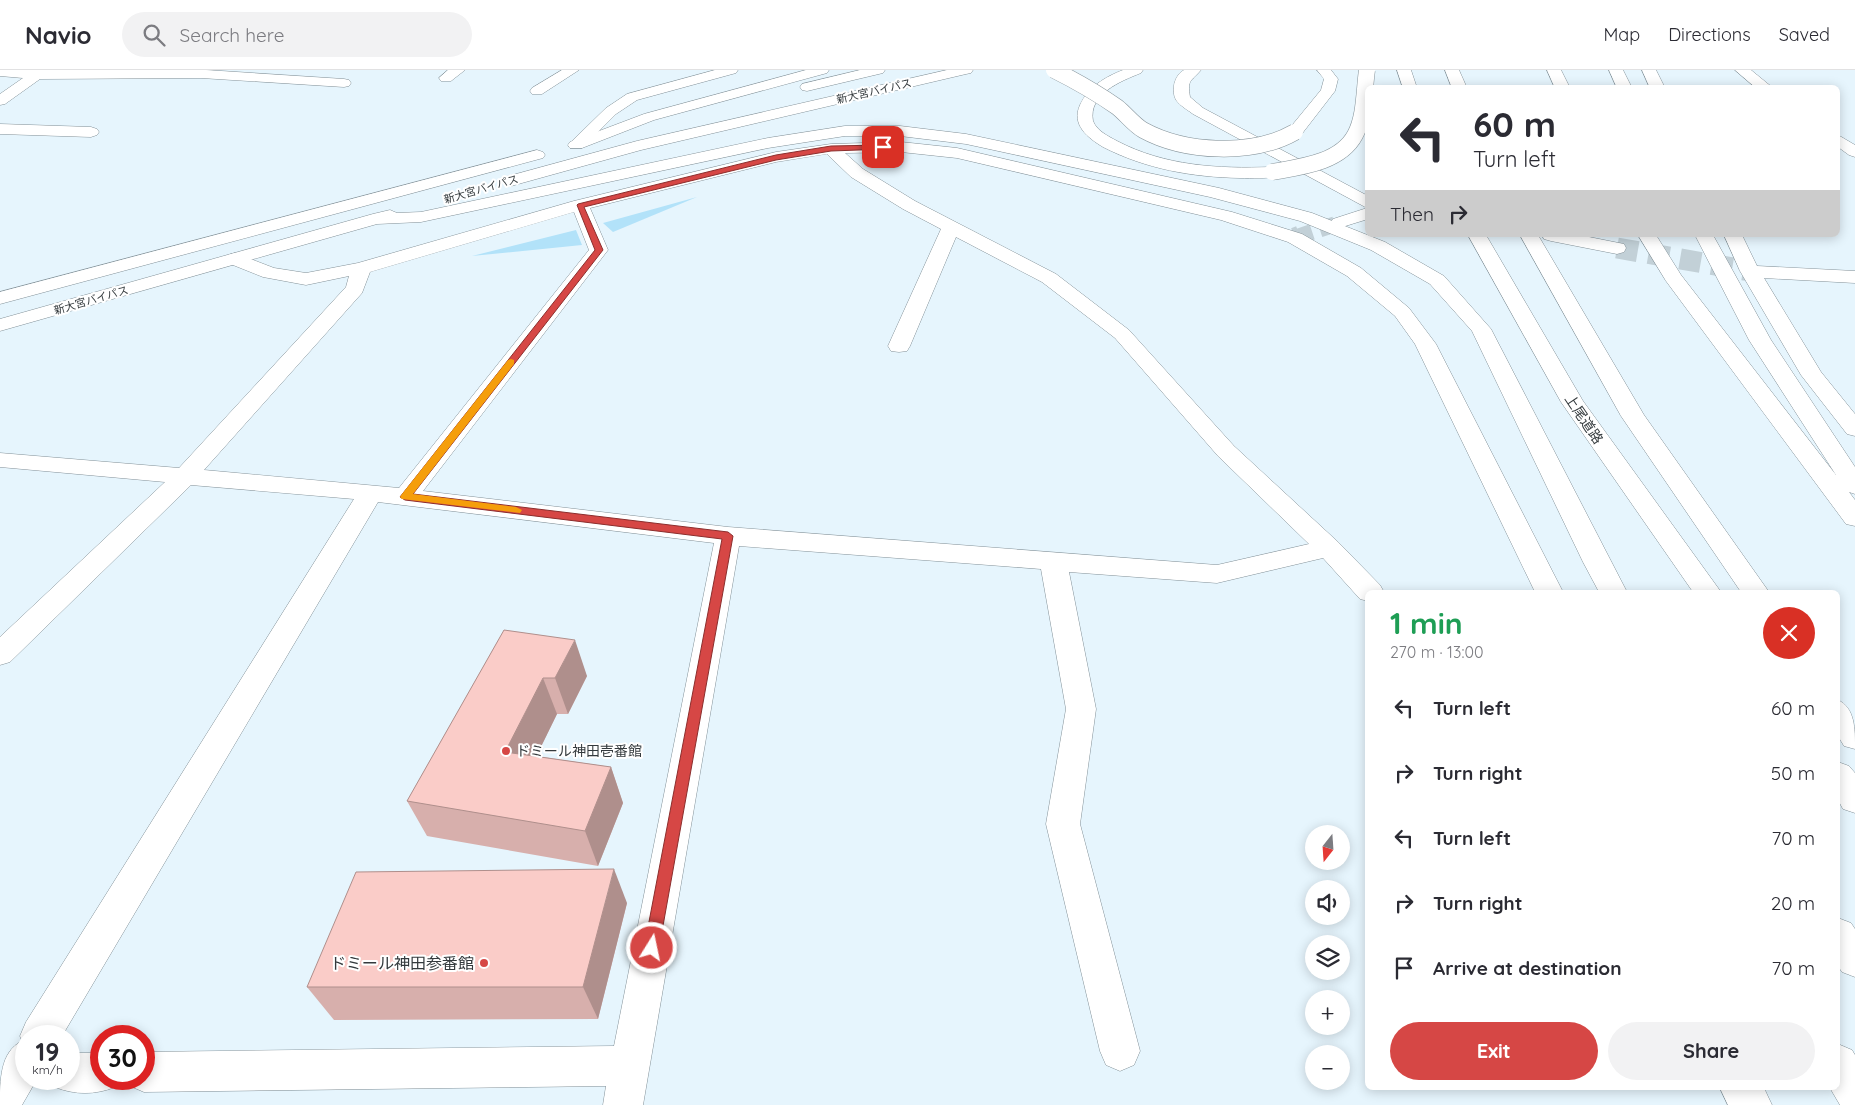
<!DOCTYPE html>
<meta charset="utf-8">
<style>
body{margin:0;font-family:Quicksand,"Noto Sans JP",sans-serif;background:#f2f2f3;color:#2b2b33;height:100vh;display:flex;flex-direction:column;font-size:19px;white-space:nowrap}
*{box-sizing:border-box;margin:0}
p{font-size:16px;color:#7c7c81}
.icon{flex:none;width:28px;height:28px;fill:none;stroke:currentColor;stroke-width:2;stroke-linecap:round;stroke-linejoin:round}
.map{position:relative;flex:1;overflow:hidden}
.details{position:absolute;left:1365px;top:520px;width:475px;height:500px;display:flex;flex-direction:column;background:#fff;border-radius:8px;box-shadow:0 2px 12px #0003}
.details>*{flex:none}
.hud{position:absolute;left:1365px;top:15px;width:475px;height:152px;border-radius:8px;box-shadow:0 2px 12px #0003;background:#fff;color:#2b2b33;overflow:hidden}
.needle{width:32px;rotate:197deg}
.fabs{position:absolute;left:1305px;top:755px;display:grid;gap:10px}
.fabs a{display:grid;place-items:center;width:45px;height:45px;border-radius:50%;background:#fff;box-shadow:0 2px 12px #0003;font-size:25px}
.speed{position:absolute;left:15px;top:955px;display:flex;gap:10px;font-size:25px;font-weight:700;text-align:center}
.speed>*{display:grid;place-content:center;width:65px;height:65px;border-radius:50%;background:#fff;box-shadow:0 2px 12px #0003;line-height:1}
.speed small{font-size:12px;font-weight:400}
.speed .limit{border:8px solid #d22;background:#fff;color:#111}
.pin{position:absolute;display:grid;place-items:center;width:42px;height:42px;color:#fff;margin:-21px;border-radius:10px;box-shadow:0 2px 8px #0006}
.me{position:absolute;width:55px;margin:-28px;rotate:10deg;stroke-linejoin:round;filter:drop-shadow(0 0 4px #0008)}
.turn{display:flex;align-items:center;gap:18px;height:105px;padding:0 25px;font-size:22px}
.turn .icon{width:65px;height:65px;stroke-width:2.5}
.turn b{display:block;font-size:35px;line-height:42px}
.then{display:flex;align-items:center;height:48px;padding:0 25px;background:#0003;gap:10px;font-size:19px}
.round{display:grid;place-items:center;flex:none;width:52px;height:52px;border-radius:26px;background:#f2f2f3}
.head{display:flex;align-items:center;justify-content:space-between;height:85px;padding:0 25px}
h1{font-size:30px;font-weight:700;line-height:38px;color:#1e9e55}
.primary-button{display:flex;gap:10px;margin-top:auto;padding:10px 25px}
.primary-button a{flex:1;height:58px;border-radius:30px;background:#d64745;color:#fff;font-size:20px;font-weight:700;line-height:58px;text-align:center}
.primary-button a+a{background:#f2f2f3;color:#2b2b33}
ul{padding:0;list-style:none}
li{display:flex;align-items:center;gap:15px;height:65px;padding:0 25px}
li div{flex:1}
li b{display:block;font-size:19px}
li em{font-style:normal}
header{display:flex;align-items:center;gap:30px;box-sizing:border-box;height:70px;padding:0 25px;background:#fff;border-bottom:1px solid #e1e1e2}
header strong{font-size:24px}
nav{display:flex;gap:28px;margin-inline-start:auto;font-size:18px}
.search{width:350px;height:45px;background:#f2f2f3;display:flex;align-items:center;gap:12px;box-sizing:border-box;padding:0 18px;border-radius:28px;color:#7c7c81;font-size:19px}
.map>svg:first-child{display:block}
</style>
<header>
<strong>Navio</strong>
<div class="search"><svg class="icon" aria-label="search" viewBox="0 0 24 24"><circle cx="10" cy="10" r="6"/><path d="M15 15l6 6"/></svg>Search here</div>
<nav><a>Map</a><a>Directions</a><a>Saved</a></nav>
</header>
<div class="map">
<svg width="1855" height="1035" viewBox="0 0 1855 1035">
<rect width="100%" height="100%" fill="#e6f5fd"/>
<g fill="#b2e2f9">
<path d="M697 127 613 162 603 153Z"/>
<path d="M576 160 582 175 472 186Z"/>
</g>
<g fill="none" stroke-linecap="round" stroke-linejoin="round">
<path stroke="#c2d0d7" stroke-width="16" stroke-dasharray="16 8" stroke-linecap="butt" d="M1297 167 1339 153"/>
<g stroke="#c2d0d7" stroke-width="21" stroke-dasharray="21 11" stroke-linecap="butt">
<path d="M1295 168 1300 166"/>
<path d="M1617 178 1750 201"/>
</g>
<g stroke="#839198" stroke-width="1">
<g id="street">
<path d="M0 0H206L344 9 349 10 351 13 349 16 344 17 201 8 40 9 5 34 0 35V24L23 8 0 6Z"/>
<path d="M448 0H465L451 11H441L439 8Z"/>
<path d="M562 0H579L542 24H532L530 21 532 18Z"/>
<path d="M715 0H738L736 3 637 30 616 44 582 78H570L568 75 606 38 627 24Z"/>
<path d="M1642 0H1656L1665 18H1650Z"/>
<path d="M1735 0H1751L1773 18H1756Z"/>
<path d="M0 54 91 57 97 59 99 62 97 65 91 67 0 64Z"/>
<path d="M1838 65 1855 75V87L1849 85 1838 77Z"/>
<path d="M901 72 957 78 1232 142 1302 164 1361 198 1409 238 1436 274 1563 522H1535L1415 274 1395 246 1347 206 1288 172 1221 150 957 88 901 82 845 83 863 99 915 131 1056 204 1129 260 1234 376 1338 472 1380 515 1384 522H1368V531L1360 529 1323 488 1217 513 1069 502 1096 639 1080 754 1140 981 1134 995 1120 1001 1106 995 1100 981 1046 754 1066 639 1041 499 739 476 643 1035H603L606 1016 144 1022 130 1016 127 1009H144V982L614 976 714 473 378 432 62 966H26V1009H37L22 1035H0C0 1010 0 982 22 971L20 966 26 952 354 429 191 415 10 592 0 595V567L165 412 0 397V383L179 398 346 217 349 206 306 215 263 207 228 193 225 189 228 185 235 183 274 198 306 203 358 193 574 131 776 82 831 74ZM827 84 851 107 903 139 941 159 888 276 891 281 899 282 907 281 910 276 956 167 1042 212 1115 268 1218 386 1309 474 1217 495 728 457 423 421 608 180 590 138 776 92ZM574 142 589 180 399 418 204 400 362 223 370 202Z"/>
<path d="M1724 165H1742L1757 196 1855 201V213L1764 208 1821 302 1855 344V366L1847 364 1801 305 1740 201Z"/>
<path d="M1838 974 1852 980 1855 985V1035H1840L1830 1018H1838Z"/>
<path d="M69 983H101V1009H119L115 1017C95 1025 75 1025 55 1017L51 1009H69Z"/>
<path d="M1720 1018H1764L1772 1035H1728Z"/>
</g>
</g>
<g stroke="#839198" stroke-width="1">
<g id="secondary">
<path d="M1184 0H1201C1191 12 1187 9 1190 27L1203 38 1368 126V149L1339 158 1333 157 1330 153 1333 149 1367 138 1193 44C1188 40 1180 36 1176 30 1171 21 1174 5 1184 0Z"/>
<path d="M1317 0H1331L1338 9 1335 21 1301 65H1289L1287 62 1289 59 1321 20 1324 9Z"/>
<path d="M1542 165H1579L1624 174 1626 178 1624 182 1617 184 1551 171 1544 169Z"/>
</g>
</g>
<g stroke="#839198" stroke-width="1">
<g id="highway">
<path d="M806 0H829L827 3 654 50 582 78H570L568 75 570 72 644 44Z"/>
<path d="M860 0H885L883 3 807 21 802 20 800 17 802 14Z"/>
<path d="M947 0H973L971 3 966 4 641 80 511 116 505 115 502 111 505 107 637 71Z"/>
<path d="M1123 0H1143L1141 3C1121 11 1088 24 1093 51 1097 61 1108 66 1117 71 1165 96 1218 99 1272 97L1278 98 1280 102 1278 106C1266 109 1252 108 1240 108 1192 107 1146 99 1103 77 1088 68 1071 55 1080 35 1088 17 1105 7 1123 0Z"/>
<path d="M1397 0H1411L1417 18H1403Z"/>
<path d="M1445 0H1459L1467 18H1452Z"/>
<path d="M1547 0H1561L1570 18H1555Z"/>
<path d="M1609 0H1623L1632 18H1617Z"/>
<path d="M845 56H900L966 64 1219 118 1312 143 1385 172 1444 206 1491 259 1627 522H1599L1583 492 1472 261 1430 214 1371 180 1300 151 1210 127 966 74 900 66H845L768 78 421 152 377 154 0 261V249L373 144 390 140 397 143 421 142 768 68Z"/>
<path d="M537 80 543 82 545 85 543 88 0 234V222Z"/>
<path d="M1468 165H1486L1583 331 1721 522H1693L1561 332Z"/>
<path d="M1520 165H1538L1644 345 1769 522H1741L1621 346Z"/>
<path d="M1638 165H1656L1681 205 1836 405 1749 270 1695 165H1713L1771 270 1855 397V424L1849 422 1855 430V456L1846 454 1666 211Z"/>
<path d="M1838 630C1855 638 1855 658 1855 679L1844 676 1838 666Z"/>
<path d="M1838 692 1849 696 1855 703V743L1843 739 1838 730Z"/>
<path d="M1838 848 1851 853 1855 859V907L1842 902 1838 896Z"/>
</g>
</g>
<use href="#street" fill="#fff" fill-rule="evenodd"/>
<use href="#secondary" fill="#fff" fill-rule="evenodd"/>
<use href="#highway" fill="#fff" fill-rule="evenodd"/>
<g stroke="#839198" stroke-width="17" stroke-linecap="butt">
<path id="secondary-bridge" d="M1054 0C1076 11 1097 23 1117 37 1126 44 1133 54 1143 60 1185 83 1253 86 1295 62"/>
</g>
<g stroke="#839198" stroke-width="17" stroke-linecap="butt">
<path id="highway-bridge" d="M1272 102C1300 97 1340 93 1355 65 1365 47 1364 20 1367 0"/>
</g>
<use href="#secondary-bridge" stroke="#fff" stroke-width="16"/>
<use href="#highway-bridge" stroke="#fff" stroke-width="16"/>
</g>
<g fill="#d7afac">
<path d="M504 560 587 606 568 644H557L536 686 611 697 623 733 598 796 427 766 407 731Z"/>
<path d="M627 833 598 949 334 950 307 917Z"/>
</g>
<g fill="#af8f8c">
<path d="M575 570 587 606 568 644 555 608Z"/>
<path d="M543 608 557 644 521 718 505 682Z"/>
<path d="M611 697 623 733 598 796 585 761Z"/>
<path d="M614 799 627 833 598 949 583 917Z"/>
</g>
<g fill="#faccc8" stroke="#af8f8c">
<path d="M504 560 575 570 555 608H543L505 682 611 697 585 761 407 731Z"/>
<path d="M614 799 583 917H307L356 802Z"/>
</g>
<path fill="#d64745" stroke="#8b2e2d" d="M883 75 887 77 886 79 831 81 776 90 584 137 603 180 413 424 728 462 733 466 659 878 657 883 652 885 646 883 644 878 722 469 405 430 400 427 595 180 577 135 578 134 776 85 831 76Z"/>
<path fill="#f59e0b" d="M511 289 514 290V294L413 424 516 437 522 440 520 443 402 429 400 427 402 424 508 290Z"/>
<g fill="#d64745" stroke="#fff" stroke-width="2">
<circle cx="506" cy="681" r="5"/>
<circle cx="484" cy="893" r="5"/>
</g>
<g text-anchor="middle" stroke-width="4" stroke-linejoin="round" paint-order="stroke">
<g font-size="11" fill="#343a3d" stroke="#fff">
<text transform="translate(874 21) rotate(-13)" y="4">新大宮バイパス</text>
<text transform="translate(481 119) rotate(-16)" y="4">新大宮バイパス</text>
<text transform="translate(91 230) rotate(-16)" y="4">新大宮バイパス</text>
</g>
<g font-size="14" fill="#343a3d" stroke="#fff">
<text transform="translate(1584 349) rotate(56)" y="5">上尾道路</text>
</g>
<g font-size="14" fill="#343a3d" stroke="#fff" text-anchor="start">
<text x="516" y="686">ドミール神田壱番館</text>
</g>
<g font-size="16" fill="#343a3d" stroke="#fff" text-anchor="end">
<text x="474" y="899">ドミール神田参番館</text>
</g>
</g>
</svg>
<div class="fabs">
<a><svg class="needle" viewBox="-14 -14 28 28"><path d="M0-13l5 13h-10z" fill="#e53935"/><path d="M0 13l5-13h-10z" fill="#7c7c81"/></svg></a>
<a><svg class="icon" aria-label="sound" viewBox="0 0 24 24"><path d="M4 9h4l5-4v14l-5-4H4zM17 9q2 3 0 6"/></svg></a>
<a><svg class="icon" aria-label="layers" viewBox="0 0 24 24"><path d="M12 4l9 5-9 5-9-5zM3 14l9 5 9-5"/></svg></a>
<a>+</a>
<a>−</a>
</div>
<div class="speed"><div>19<small>km/h</small></div><div class="limit">30</div></div>
<div class="pin" style="left:883px;top:77px;background:#d93025"><svg class="icon" aria-label="arrive" viewBox="0 0 24 24"><path d="M6 21V4h12l-3 4 3 4H6"/></svg></div>
<svg class="me" style="left:652px;top:878px" viewBox="-20 -20 40 40"><circle r="17" fill="#d64745" stroke="#fff" stroke-width="3"/><path d="M0-11L8 9 0 5-8 9z" fill="#fff"/></svg>
<div class="hud">
<div class="turn"><svg class="icon" aria-label="left" viewBox="0 0 24 24"><path d="M17 20v-9H6M10 6l-5 5 5 5"/></svg><div><b>60 m</b>Turn left</div></div>
<div class="then">Then<svg class="icon" aria-label="right" viewBox="0 0 24 24"><path d="M7 20v-9h11M14 6l5 5-5 5"/></svg></div>
</div>
<section class="details">
<div class="head"><div><h1>1 min</h1><p>270 m · 13:00</p></div><a class="round" style="background:#d93025;color:#fff"><svg class="icon" aria-label="close" viewBox="0 0 24 24"><path d="M6 6l12 12M18 6L6 18"/></svg></a></div>
<ul>
<li><svg class="icon" aria-label="left" viewBox="0 0 24 24"><path d="M17 20v-9H6M10 6l-5 5 5 5"/></svg><div><b>Turn left</b></div><em>60 m</em></li>
<li><svg class="icon" aria-label="right" viewBox="0 0 24 24"><path d="M7 20v-9h11M14 6l5 5-5 5"/></svg><div><b>Turn right</b></div><em>50 m</em></li>
<li><svg class="icon" aria-label="left" viewBox="0 0 24 24"><path d="M17 20v-9H6M10 6l-5 5 5 5"/></svg><div><b>Turn left</b></div><em>70 m</em></li>
<li><svg class="icon" aria-label="right" viewBox="0 0 24 24"><path d="M7 20v-9h11M14 6l5 5-5 5"/></svg><div><b>Turn right</b></div><em>20 m</em></li>
<li><svg class="icon" aria-label="arrive" viewBox="0 0 24 24"><path d="M6 21V4h12l-3 4 3 4H6"/></svg><div><b>Arrive at destination</b></div><em>70 m</em></li>
</ul>
<div class="primary-button"><a>Exit</a><a>Share</a></div>
</section>
</div>
